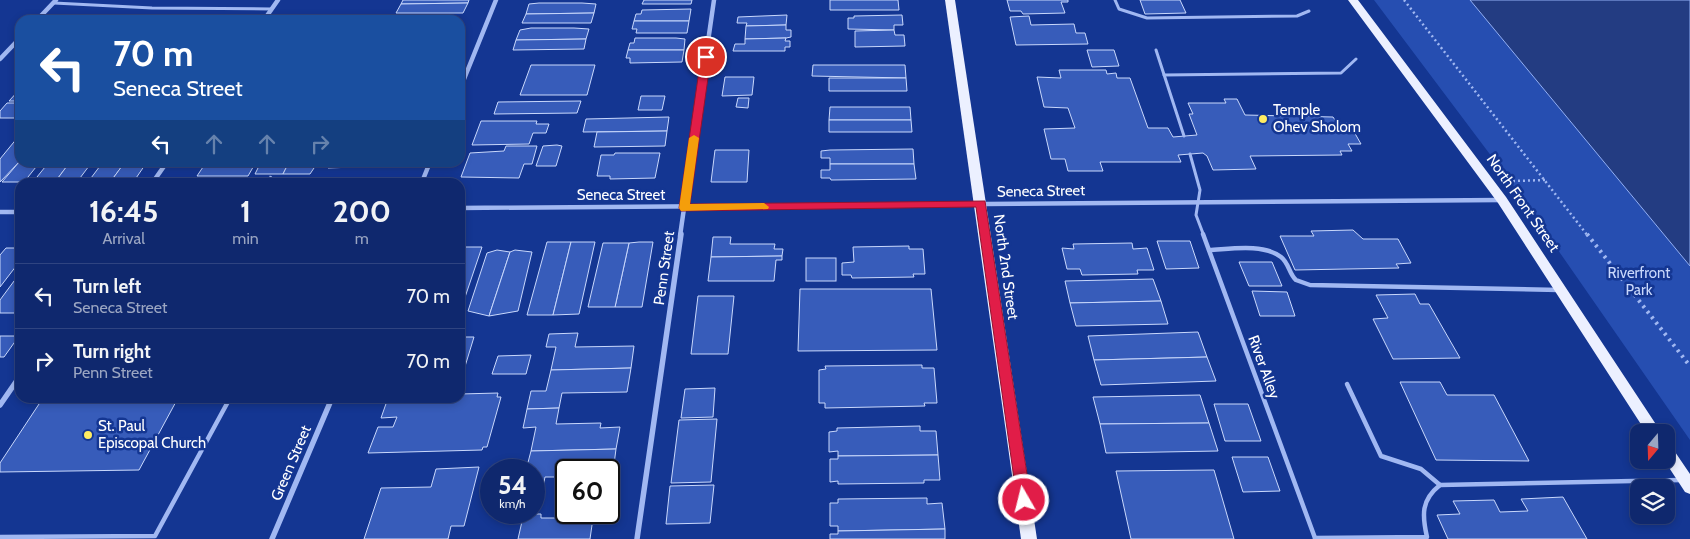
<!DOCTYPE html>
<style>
body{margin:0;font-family:Cabin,sans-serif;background:#1d3476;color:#f1f3f6;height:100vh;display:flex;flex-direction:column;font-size:19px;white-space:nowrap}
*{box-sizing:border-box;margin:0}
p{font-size:16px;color:#9ba6c2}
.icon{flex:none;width:28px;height:28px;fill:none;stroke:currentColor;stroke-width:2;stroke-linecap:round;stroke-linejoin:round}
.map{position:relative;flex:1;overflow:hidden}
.drawer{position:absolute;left:15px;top:178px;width:450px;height:225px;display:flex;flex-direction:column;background:#0f286e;border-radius:15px;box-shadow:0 2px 8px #0003,0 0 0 1px #2f4481}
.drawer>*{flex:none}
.banner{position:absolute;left:15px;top:15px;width:450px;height:152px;border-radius:15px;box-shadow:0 2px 8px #0003,0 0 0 1px #2f4481;background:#1a4fa0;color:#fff;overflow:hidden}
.needle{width:32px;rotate:199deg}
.buttons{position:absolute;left:1630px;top:424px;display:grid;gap:10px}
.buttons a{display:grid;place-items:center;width:45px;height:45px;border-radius:10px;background:#0f286e;box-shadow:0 2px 8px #0003,0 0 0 1px #2f4481;font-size:25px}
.speed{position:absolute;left:480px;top:459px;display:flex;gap:10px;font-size:25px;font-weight:700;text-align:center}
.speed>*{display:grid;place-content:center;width:65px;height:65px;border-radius:50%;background:#0f286e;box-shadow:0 2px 8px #0003,0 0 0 1px #2f4481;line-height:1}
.speed small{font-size:12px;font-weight:400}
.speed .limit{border:2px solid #111;border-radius:8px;background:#fff;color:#111}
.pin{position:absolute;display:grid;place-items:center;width:42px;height:42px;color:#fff;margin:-21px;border:2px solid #fff;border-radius:50%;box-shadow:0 1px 5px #0007}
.me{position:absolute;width:55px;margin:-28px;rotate:352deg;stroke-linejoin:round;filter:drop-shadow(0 0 4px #0008)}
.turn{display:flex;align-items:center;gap:18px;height:105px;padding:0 15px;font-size:22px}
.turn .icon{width:65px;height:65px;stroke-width:2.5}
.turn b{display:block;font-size:35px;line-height:42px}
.lanes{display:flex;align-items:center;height:48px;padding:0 15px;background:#0003;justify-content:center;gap:25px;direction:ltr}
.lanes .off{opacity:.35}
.eta{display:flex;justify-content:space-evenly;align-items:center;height:85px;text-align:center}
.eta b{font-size:30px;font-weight:700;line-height:35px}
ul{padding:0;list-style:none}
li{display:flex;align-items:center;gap:15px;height:65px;padding:0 15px;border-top:1px solid #2f4481}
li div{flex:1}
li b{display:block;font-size:19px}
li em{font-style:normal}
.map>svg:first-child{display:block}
</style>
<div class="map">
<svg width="1690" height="539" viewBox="0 0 1690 539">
<rect width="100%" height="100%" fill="#143692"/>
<path fill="#264eb1" d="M1374 0H1470L1690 266V440L1510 181Z"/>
<path fill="#233c82" stroke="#93b0f5" d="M1470 0H1690V266Z"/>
<g fill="#375cba" stroke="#c9d8fc">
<path d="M403 0H469L468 3 401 4Z"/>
<path d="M644 0H692L691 4H642Z"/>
<path d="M830 0H898L899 10H830Z"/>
<path d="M1007 0H1068V2H1061L1065 13 1023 14 1021 11H1010Z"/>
<path d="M1140 0H1180L1186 13 1145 14Z"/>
<path d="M468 3 463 13H396L401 4Z"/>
<path d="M539 3H582L596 4 594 13 526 14 529 4Z"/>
<path d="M691 9 689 21H634L636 14H641L642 10Z"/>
<path d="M594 13 591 23H522L526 14Z"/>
<path d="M787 15 786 25 746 26 747 23H737L738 17Z"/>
<path d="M902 15 903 25H894V30L848 29V18H854V16Z"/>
<path d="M1029 16 1031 25 1074 24 1076 33H1085L1088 44 1016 45 1010 17Z"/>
<path d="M87 18H131L129 20H85Z"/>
<path d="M634 21H689L687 33H636L637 29H632Z"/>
<path d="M786 25V30H791V37L786 38 745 39 746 26Z"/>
<path d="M531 28H574L589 29 586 39 516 40 520 30Z"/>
<path d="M894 30 895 35H904L905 46 855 47V31Z"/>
<path d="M635 38H676L685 39 684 50H628L630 43H634Z"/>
<path d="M786 38 785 41H790V47H785V51H733L735 44H745V39Z"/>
<path d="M586 39 584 49 513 50 516 40Z"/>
<path d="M628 50H684L682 62 630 63V58H626Z"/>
<path d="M1087 50H1114L1119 66 1092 67Z"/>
<path d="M531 65H595L587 95H520Z"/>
<path d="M813 65H905L906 78 812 76Z"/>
<path d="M1059 70H1106L1107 74 1116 73 1117 78H1130L1148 128H1168L1173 137 1197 135 1189 114H1193L1188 103H1226L1224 99H1237L1245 115 1333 117 1337 123H1349L1361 144H1348L1352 151H1340L1342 155 1250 156 1256 169 1213 170 1207 156 1203 153 1178 155 1181 162H1100L1103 171H1068L1065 159H1051L1044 129 1075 128 1068 108 1044 107 1037 77 1061 78Z"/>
<path d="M725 77H754L752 95 722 96Z"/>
<path d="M829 78H906L907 91H829Z"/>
<path d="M20 89V101H9Z"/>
<path d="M641 96H665L662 110H638Z"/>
<path d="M738 98H749L748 108 736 107Z"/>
<path d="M581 101 577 113 494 114 498 102Z"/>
<path d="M7 103H20L19 118H0V111Z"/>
<path d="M830 107H910L911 120H829Z"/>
<path d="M669 117 667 131 583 132 586 119Z"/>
<path d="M829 120H911L912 132H829Z"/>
<path d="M481 121H537L536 124H549L546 133H533L529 144 472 145Z"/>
<path d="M667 131 665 146 594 147 597 132Z"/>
<path d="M18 137 20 161 0 182V159Z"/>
<path d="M557 145 562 146 556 166H536L543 146Z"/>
<path d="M506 146H537L532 164H524L519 178 461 177 470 153 504 151Z"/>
<path d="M913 149 914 164H830V158H821V151L830 150Z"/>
<path d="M715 150H749L747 182H711Z"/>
<path d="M615 153H660L655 178 610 179V176H597L601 155H614Z"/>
<path d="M20 161 40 162 24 182H2Z"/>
<path d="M49 162H70L55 182H33Z"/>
<path d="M70 162H92L77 182H55Z"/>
<path d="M103 162H125L111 181 88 182Z"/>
<path d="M125 162H147L134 181H111Z"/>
<path d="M197 162H256L248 176H197L203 167H194Z"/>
<path d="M261 162H289L283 174H255Z"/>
<path d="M289 162H318L310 174H283Z"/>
<path d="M329 162H381L380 166 328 168 329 166H327Z"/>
<path d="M830 164H914L916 179 831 180 830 178H821V170H830Z"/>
<path d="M1353 230 1363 239H1398L1411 263 1396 264 1399 268 1295 270 1280 236H1314L1311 231Z"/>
<path d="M713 237H731L730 244H775L774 249H783L782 256 711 257Z"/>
<path d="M1157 241H1190L1199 268 1166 269Z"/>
<path d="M547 242H571L553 315H527Z"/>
<path d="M571 242H595L579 314 553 315Z"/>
<path d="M639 242H653L642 307H615L629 243Z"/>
<path d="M603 243H629L615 307H588Z"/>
<path d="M1132 243 1133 249 1147 248 1154 270H1137L1138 274 1082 275 1080 269H1067L1062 248 1074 249 1073 244Z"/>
<path d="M909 246V249H923L925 274H913L914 277 852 278 851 275H842V263L854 262 853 247Z"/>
<path d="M461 247H482L460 312V252Z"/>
<path d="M6 248H20V261L0 287V255Z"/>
<path d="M497 250 510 252 489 316 468 311 487 253Z"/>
<path d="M515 250 532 252 518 311 489 316 510 252Z"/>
<path d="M782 256V260H776L774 281H708L711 257Z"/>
<rect x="806" y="258" width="30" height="23"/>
<path d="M1239 262H1272L1282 286H1249Z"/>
<path d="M20 273V306L15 313H0V300Z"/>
<path d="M1153 279 1161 301 1070 303 1065 281Z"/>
<path d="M800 289H931L937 350 798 351Z"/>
<path d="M1252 291 1287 292 1295 316H1260Z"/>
<path d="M1415 294 1420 304H1429L1460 358 1393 359 1373 319 1388 318 1376 295Z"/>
<path d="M698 296H734L728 354H691Z"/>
<path d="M1161 301 1168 324 1076 326 1070 303Z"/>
<path d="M1198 332 1207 357 1094 360 1088 336Z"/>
<path d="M578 333 575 347 634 346 631 368 551 370 556 347H546L549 334Z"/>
<path d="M0 336H19L4 357H0Z"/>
<path d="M460 337H474L463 373H460Z"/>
<path d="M531 355 526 374H492L498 356Z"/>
<path d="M1207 357 1216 381 1101 385 1094 360Z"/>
<path d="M922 365V368H934L937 403H924L925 406 825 408V403H819V370L826 369 825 366Z"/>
<path d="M631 368 627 392 562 393 559 408 527 409 531 391H546L551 370Z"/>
<path d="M1400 382H1440L1447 395H1494L1529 461 1436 460Z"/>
<path d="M715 388 713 417 681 418 685 389Z"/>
<path d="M498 393 497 397H501L487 447H483L482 450 368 453 378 427H393L397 417 381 418 388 398H460V394Z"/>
<path d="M1200 395 1209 423 1100 424 1093 397Z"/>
<path d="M43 398H178L139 470 0 472V463Z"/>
<path d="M1214 404H1248L1261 441H1225Z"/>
<path d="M559 408 556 424 601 423 600 428 620 427 616 449 531 451 536 427 523 428 527 409Z"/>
<path d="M717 419 711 482 671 483 679 420Z"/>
<path d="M1209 423 1218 451 1106 453 1100 424Z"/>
<path d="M920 426V431H936L938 455 838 456V451L829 452V432L837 431V428Z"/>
<path d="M616 449 613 472 566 470V477H545L538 511H534V470H526L531 451Z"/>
<path d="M938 455 940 480H924V483L838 484V481L830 482V459H838V456Z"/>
<path d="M1232 457H1268L1280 491 1243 492Z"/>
<path d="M479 467 464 526H451L448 539H364L381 488 431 487 436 469Z"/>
<path d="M1214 470 1234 539H1131L1116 471Z"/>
<path d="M714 485 710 523 666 524 670 486Z"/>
<path d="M1563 497 1587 539H1448L1437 515 1460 514 1453 501 1494 500 1500 512 1528 511 1521 499Z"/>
<path d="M927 498V504L942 503 945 529 838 531V526H830V503H838V499Z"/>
<path d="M534 514H541V518H593L590 539H518L523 517H533Z"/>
<path d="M945 529V539H830V534H838V531Z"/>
</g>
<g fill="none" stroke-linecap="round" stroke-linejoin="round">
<g stroke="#a1b8f2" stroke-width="2.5" stroke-dasharray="2 3" stroke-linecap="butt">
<path d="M1404 0 1588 236"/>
<path d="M1513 181 1546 180"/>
<path d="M268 182 271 176"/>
</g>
<path stroke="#a1b8f2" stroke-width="4" stroke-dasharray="2.5 4.5" stroke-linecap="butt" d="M1587 234 1690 366"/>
<g stroke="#a1b8f2" stroke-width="3">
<path d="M1115 0 1119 9 1147 18 1297 16 1309 11"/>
<path d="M54 3 152 8 271 9"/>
<path d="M1156 50 1184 136"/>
<path d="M1164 75 1341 73 1356 59"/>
<path d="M1190 154 1200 190 1196 215 1204 236"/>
</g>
<g stroke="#a1b8f2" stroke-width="4.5">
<path d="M1203 234 1315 538"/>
<path d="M1209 250C1230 249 1263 243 1281 257 1289 263 1289 274 1296 280L1310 285 1559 290"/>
<path d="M1347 384 1381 456 1421 469 1440 485"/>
<path d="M0 537 155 536 230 398"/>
<path d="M1315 538 1427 537C1422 515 1421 500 1440 485L1681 480"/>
</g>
<g stroke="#a1b8f2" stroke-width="4.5">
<path d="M37 20 56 0"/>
<path d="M264 20 278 0"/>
<path d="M0 59 20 38"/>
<path d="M460 89 496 0"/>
<path d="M153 182 167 162"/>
<path d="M422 182 430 162"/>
<path d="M460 208 1501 200"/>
<path d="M0 212H20"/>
<path d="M680 236 714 0"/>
</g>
<g stroke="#a1b8f2" stroke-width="5.5">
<path d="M0 405 20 376"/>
<path d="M272 539 332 398"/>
<path d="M637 539 681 234"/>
</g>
<g fill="#ecf0ff" fill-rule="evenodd">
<path d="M945 0H955L1037 539H1021Z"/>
<path d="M1348 0H1358L1506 197 1661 432H1646L1498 203Z"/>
<path d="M1666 445 1671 446 1690 474V494L1685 492 1664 460H1666Z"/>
</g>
</g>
<path fill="#e11d48" stroke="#92132f" d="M706 54 711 57 690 204 985 201 1031 500 1029 504 1024 506 1019 504 1017 500 976 207 681 211 679 208 701 57Z"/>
<path fill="#f59e0b" d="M694 135 699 138 690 204 764 203 769 207 768 209 681 211 679 208 689 138Z"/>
<g fill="#ffec62" stroke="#143692" stroke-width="2">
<circle cx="1263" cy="119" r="5"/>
<circle cx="88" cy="435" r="5"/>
</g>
<g text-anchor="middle" stroke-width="5" stroke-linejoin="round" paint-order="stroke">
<g font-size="15" fill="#fff" stroke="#143692" text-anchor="start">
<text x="1273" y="115">Temple<tspan x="1273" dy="17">Ohev Sholom</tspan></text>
<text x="98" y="431">St. Paul<tspan x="98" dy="17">Episcopal Church</tspan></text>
</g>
<g font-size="15" fill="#fff" stroke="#143692">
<text transform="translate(1041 191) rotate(-1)" y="5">Seneca Street</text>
<text x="621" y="200">Seneca Street</text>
<text transform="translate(1523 203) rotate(55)" y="5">North Front Street</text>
<text transform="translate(1006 267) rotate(82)" y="5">North 2nd Street</text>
<text transform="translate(664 268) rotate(-82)" y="5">Penn Street</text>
<text transform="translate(1264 367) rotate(70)" y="5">River Alley</text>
<text transform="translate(291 463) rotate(-67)" y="5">Green Street</text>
</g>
<g font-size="15" fill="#c9d8fc" stroke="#143692">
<text x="1639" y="278">Riverfront<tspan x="1639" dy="17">Park</tspan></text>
</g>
</g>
</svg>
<div class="buttons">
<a><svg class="needle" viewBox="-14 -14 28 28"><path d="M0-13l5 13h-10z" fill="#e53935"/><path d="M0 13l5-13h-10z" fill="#9ba6c2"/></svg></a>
<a><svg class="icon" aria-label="layers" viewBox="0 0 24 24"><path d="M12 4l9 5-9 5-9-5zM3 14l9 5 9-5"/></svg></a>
</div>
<div class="speed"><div>54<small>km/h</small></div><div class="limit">60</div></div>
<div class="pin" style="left:706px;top:57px;background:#d93025"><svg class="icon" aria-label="arrive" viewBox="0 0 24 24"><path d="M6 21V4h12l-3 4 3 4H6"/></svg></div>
<svg class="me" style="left:1024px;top:500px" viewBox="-20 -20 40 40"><circle r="17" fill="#e11d48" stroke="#fff" stroke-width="3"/><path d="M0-11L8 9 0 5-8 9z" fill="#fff"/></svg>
<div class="banner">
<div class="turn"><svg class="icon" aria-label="left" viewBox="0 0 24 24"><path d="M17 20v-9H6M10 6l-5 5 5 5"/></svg><div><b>70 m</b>Seneca Street</div></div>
<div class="lanes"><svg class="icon" aria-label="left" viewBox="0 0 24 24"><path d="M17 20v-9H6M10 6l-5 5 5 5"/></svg><svg class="icon off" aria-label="ahead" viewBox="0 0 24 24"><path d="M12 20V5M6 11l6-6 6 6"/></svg><svg class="icon off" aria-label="ahead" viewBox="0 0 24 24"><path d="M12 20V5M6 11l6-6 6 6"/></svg><svg class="icon off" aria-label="right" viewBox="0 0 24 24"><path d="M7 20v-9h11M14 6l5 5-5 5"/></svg></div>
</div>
<section class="drawer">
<div class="eta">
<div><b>16:45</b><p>Arrival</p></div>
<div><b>1</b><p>min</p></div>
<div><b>200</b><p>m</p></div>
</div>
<ul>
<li><svg class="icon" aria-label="left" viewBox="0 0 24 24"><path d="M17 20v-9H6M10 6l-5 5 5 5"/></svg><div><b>Turn left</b><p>Seneca Street</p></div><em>70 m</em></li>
<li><svg class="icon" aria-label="right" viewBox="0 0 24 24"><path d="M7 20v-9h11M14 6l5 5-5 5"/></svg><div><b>Turn right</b><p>Penn Street</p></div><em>70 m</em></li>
</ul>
</section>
</div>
